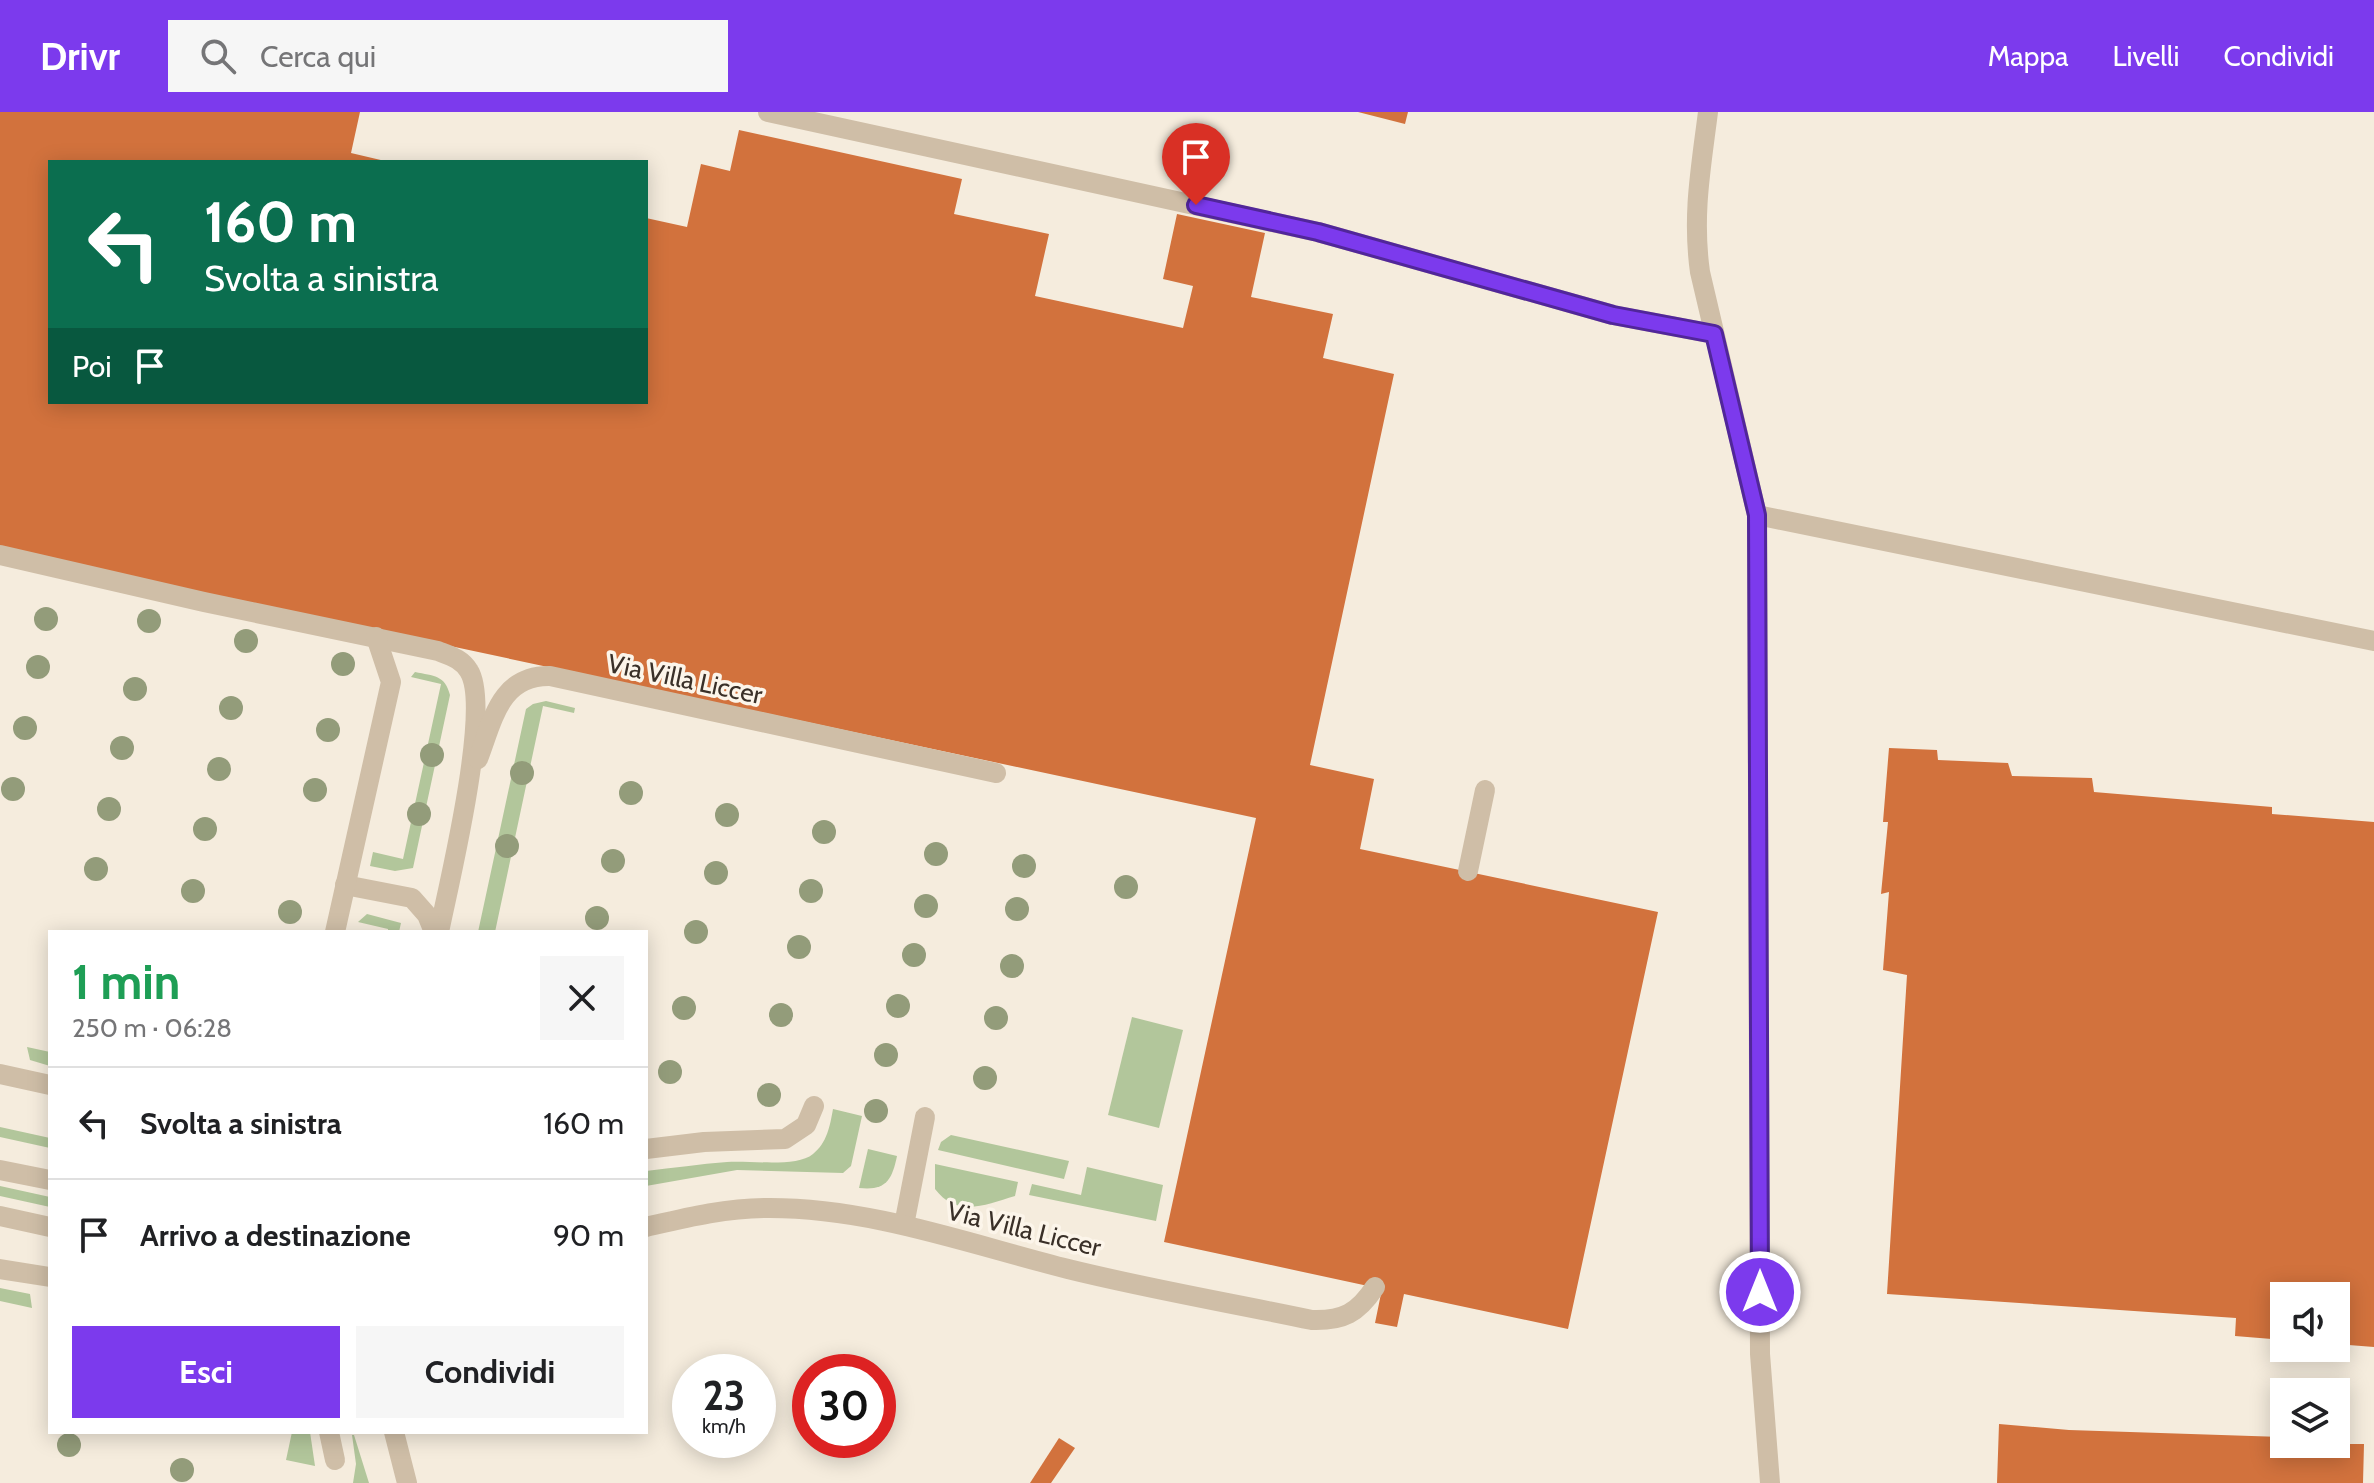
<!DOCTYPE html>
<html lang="it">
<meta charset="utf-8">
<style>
body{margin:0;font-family:Cabin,sans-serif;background:#f6f6f6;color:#202124;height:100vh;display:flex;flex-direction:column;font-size:30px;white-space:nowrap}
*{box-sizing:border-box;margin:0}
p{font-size:26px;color:#757577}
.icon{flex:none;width:44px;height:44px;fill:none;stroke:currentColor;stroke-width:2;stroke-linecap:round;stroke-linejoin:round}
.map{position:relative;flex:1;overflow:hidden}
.side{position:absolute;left:48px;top:818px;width:600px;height:504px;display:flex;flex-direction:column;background:#fff;border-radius:0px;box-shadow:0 4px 20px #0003}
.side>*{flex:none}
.top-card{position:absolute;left:48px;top:48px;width:600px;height:244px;border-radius:0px;box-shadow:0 4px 20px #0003;background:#0b6e4f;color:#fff;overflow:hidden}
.buttons{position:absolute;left:2270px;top:1170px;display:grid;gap:16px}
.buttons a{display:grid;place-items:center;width:80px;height:80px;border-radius:0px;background:#fff;box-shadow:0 4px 20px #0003;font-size:40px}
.speed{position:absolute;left:672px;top:1242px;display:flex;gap:16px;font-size:40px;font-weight:700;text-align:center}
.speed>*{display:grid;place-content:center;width:104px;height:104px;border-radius:50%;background:#fff;box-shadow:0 4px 20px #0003;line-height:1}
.speed small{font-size:20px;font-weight:400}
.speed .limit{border:12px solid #d22;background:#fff;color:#111}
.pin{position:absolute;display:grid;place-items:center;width:68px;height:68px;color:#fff;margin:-82px -34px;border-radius:50% 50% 50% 0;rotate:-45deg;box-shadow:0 0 8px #0007}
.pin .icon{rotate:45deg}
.me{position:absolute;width:88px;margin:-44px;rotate:0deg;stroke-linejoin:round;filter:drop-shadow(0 0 6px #0008)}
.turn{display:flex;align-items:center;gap:28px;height:168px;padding:0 24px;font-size:36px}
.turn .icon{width:104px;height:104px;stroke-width:2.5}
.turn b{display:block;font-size:56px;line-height:68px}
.then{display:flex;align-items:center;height:76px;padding:0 24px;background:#0003;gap:16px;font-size:30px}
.round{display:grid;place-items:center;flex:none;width:84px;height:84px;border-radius:0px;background:#f6f6f6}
.summary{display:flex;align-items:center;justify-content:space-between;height:136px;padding:0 24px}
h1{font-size:48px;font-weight:700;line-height:60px;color:#1e9e55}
.primary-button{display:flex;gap:16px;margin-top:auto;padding:16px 24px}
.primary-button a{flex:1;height:92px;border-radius:0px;background:#7c3aed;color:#fff;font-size:32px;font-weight:700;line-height:92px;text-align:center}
.primary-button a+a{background:#f6f6f6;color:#202124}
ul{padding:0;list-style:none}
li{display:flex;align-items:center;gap:24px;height:112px;padding:0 24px;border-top:2px solid #e0e0e0}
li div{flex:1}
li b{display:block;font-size:30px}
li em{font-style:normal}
header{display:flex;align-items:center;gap:48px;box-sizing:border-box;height:112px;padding:0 40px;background:#7c3aed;color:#fff}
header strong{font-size:38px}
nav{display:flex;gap:44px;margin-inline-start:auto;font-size:28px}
.search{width:560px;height:72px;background:#f6f6f6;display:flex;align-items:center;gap:20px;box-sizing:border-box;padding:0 28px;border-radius:0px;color:#757577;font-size:30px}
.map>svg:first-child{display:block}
</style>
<header>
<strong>Drivr</strong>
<div class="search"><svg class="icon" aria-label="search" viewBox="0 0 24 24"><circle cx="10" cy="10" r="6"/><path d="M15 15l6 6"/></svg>Cerca qui</div>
<nav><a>Mappa</a><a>Livelli</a><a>Condividi</a></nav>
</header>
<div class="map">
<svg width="2374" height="1371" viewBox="0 0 2374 1371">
<rect width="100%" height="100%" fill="#f5ecdd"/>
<g fill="#b2c69b">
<path d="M415 560C434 564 445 563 450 583L413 756 395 759 370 754 373 740 403 747 441 572 411 565Z"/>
<path d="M546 589 575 596 574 601 543 594 495 820H478L526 597 533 592Z"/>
<path d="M367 802 401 811 399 820H388V817L358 810Z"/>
<path d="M1132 905 1183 918 1159 1016 1108 1003Z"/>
<path d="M27 935 50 940V954L30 948Z"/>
<path d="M833 997 862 1004 851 1054 843 1061 737 1058 646 1074V1059C673 1056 700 1052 727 1050 749 1048 796 1056 813 1042 827 1031 830 1014 833 997Z"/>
<path d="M0 1015 50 1026V1036L0 1025Z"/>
<path d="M951 1023 1069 1049 1064 1067 938 1038 941 1030Z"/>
<path d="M868 1037 897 1044C892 1068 886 1079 859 1076Z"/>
<path d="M935 1052 1018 1070 1015 1084C985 1093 957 1106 935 1077Z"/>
<path d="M1087 1055 1163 1073 1156 1109 1029 1083 1032 1072 1081 1083Z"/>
<path d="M0 1074 50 1085V1095L0 1084Z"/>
<path d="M0 1176 30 1182 32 1196 0 1189Z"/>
<path d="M292 1320H310L315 1354 286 1348Z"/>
<path d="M352 1323H354L369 1371H353L356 1352Z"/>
</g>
<g fill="#d2723d">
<path d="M0 0H360L351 41 385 49 50 50V290H646V106L687 115 701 52 730 59 739 18 962 67 954 102 1049 122 1035 184 1183 216 1193 174 1163 167 1177 102 1265 121 1251 185 1333 202 1323 246 1394 262 1310 653 1374 667 1360 737 1658 800 1568 1217 1404 1182 1397 1215 1375 1211 1382 1177 1164 1130 1256 706 0 438Z"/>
<path d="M1358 0H1408L1405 12Z"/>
<path d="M1889 636 1937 638 1938 648 2008 651 2012 664 2092 666 2094 680 2272 695V702L2374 710V1235L2336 1232V1184H2284V1228L2235 1224 2236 1206 1887 1182 1907 863 1883 858 1889 780 1881 782 1888 710H1883Z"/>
<path d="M1999 1312 2069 1318 2282 1325 2284 1332H2364L2363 1371H1997Z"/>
<path d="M1059 1326 1075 1336 1051 1371H1030Z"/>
</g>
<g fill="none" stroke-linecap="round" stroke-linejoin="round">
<g stroke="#cfbea7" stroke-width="20">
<path d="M768 0 1318 120 1613 203 1714 222"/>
<path d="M0 443 204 490 438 539C451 544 462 547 469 559 492 596 449 771 439 820"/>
<path d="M478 647C493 608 500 563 550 564L996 661"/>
<path d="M1468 759 1485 678"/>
<path d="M345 773 412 786 427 803 434 820"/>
<path d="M335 820 391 570 376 525"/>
<path d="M0 962 50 973"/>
<path d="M646 1037 704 1030 785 1027 806 1013 814 994"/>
<path d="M904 1113 925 1005"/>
<path d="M646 1115C685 1106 725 1096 766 1096 869 1095 969 1132 1068 1157 1149 1177 1231 1191 1312 1208 1343 1209 1358 1201 1375 1175"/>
<path d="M0 1157 50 1165"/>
<path d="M329 1320 335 1348"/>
</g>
<g stroke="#cfbea7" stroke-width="20">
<path d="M1708 0C1701 56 1692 103 1700 160L1757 403 1760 1242 1770 1371"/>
<path d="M1757 403 2374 529"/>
<path d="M0 1058 50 1068"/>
<path d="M0 1104 50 1115"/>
<path d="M394 1320 407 1371"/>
</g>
</g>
<g fill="#939c7a">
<circle cx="46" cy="507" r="12"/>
<circle cx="149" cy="509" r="12"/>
<circle cx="246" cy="529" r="12"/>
<circle cx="343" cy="552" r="12"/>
<circle cx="38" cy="555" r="12"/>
<circle cx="135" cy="577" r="12"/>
<circle cx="231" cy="596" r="12"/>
<circle cx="25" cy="616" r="12"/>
<circle cx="328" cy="618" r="12"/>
<circle cx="122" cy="636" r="12"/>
<circle cx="432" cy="643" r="12"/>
<circle cx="219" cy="657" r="12"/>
<circle cx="522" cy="661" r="12"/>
<circle cx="13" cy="677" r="12"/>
<circle cx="315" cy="678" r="12"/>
<circle cx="631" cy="681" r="12"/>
<circle cx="109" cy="697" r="12"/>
<circle cx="419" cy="702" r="12"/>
<circle cx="727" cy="703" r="12"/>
<circle cx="205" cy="717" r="12"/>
<circle cx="824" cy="720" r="12"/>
<circle cx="507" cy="734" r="12"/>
<circle cx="936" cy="742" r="12"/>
<circle cx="613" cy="749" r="12"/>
<circle cx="1024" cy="754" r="12"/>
<circle cx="96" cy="757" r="12"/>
<circle cx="716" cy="761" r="12"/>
<circle cx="1126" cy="775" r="12"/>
<circle cx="193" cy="779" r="12"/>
<circle cx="811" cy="779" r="12"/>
<circle cx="926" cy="794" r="12"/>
<circle cx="1017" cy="797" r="12"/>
<circle cx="290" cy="800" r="12"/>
<circle cx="597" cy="806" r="12"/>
<circle cx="696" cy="820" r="12"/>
<circle cx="799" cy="835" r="12"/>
<circle cx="914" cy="843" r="12"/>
<circle cx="1012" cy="854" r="12"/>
<circle cx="898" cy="894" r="12"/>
<circle cx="684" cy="896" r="12"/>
<circle cx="781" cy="903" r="12"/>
<circle cx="996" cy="906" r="12"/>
<circle cx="886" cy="943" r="12"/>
<circle cx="670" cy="960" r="12"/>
<circle cx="985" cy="966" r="12"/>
<circle cx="769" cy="983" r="12"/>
<circle cx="876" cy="999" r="12"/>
<circle cx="69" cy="1333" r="12"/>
<circle cx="182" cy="1358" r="12"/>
</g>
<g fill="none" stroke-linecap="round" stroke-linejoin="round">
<g stroke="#51269a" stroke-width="20">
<path id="route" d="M1196 93 1318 120 1613 203 1714 222 1757 403 1760 1180"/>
</g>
<use href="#route" stroke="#7c3aed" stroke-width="14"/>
</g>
<g text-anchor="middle" stroke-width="7" stroke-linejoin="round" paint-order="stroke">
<g font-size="26" fill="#3a3028" stroke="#fcf5ea">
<text transform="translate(685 567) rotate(12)" y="9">Via Villa Liccer</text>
<text transform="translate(1024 1117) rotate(14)" y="9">Via Villa Liccer</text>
</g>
</g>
</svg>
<div class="buttons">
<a><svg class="icon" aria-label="sound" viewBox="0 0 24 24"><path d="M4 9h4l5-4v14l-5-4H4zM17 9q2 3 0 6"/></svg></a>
<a><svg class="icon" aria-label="layers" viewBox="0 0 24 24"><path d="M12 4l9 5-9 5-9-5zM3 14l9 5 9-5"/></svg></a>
</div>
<div class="speed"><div>23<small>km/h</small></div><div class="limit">30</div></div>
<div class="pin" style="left:1196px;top:93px;background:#d93025"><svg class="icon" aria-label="arrive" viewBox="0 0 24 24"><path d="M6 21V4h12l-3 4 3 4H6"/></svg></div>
<svg class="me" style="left:1760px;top:1180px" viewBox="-20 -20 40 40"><circle r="17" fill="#7c3aed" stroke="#fff" stroke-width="3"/><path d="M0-11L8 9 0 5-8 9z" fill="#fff"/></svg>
<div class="top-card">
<div class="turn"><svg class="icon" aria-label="left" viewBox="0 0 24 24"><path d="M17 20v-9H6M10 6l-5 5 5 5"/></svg><div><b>160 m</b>Svolta a sinistra</div></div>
<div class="then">Poi<svg class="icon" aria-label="arrive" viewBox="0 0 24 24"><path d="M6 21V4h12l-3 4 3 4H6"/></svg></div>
</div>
<section class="side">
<div class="summary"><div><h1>1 min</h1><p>250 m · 06:28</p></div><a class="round"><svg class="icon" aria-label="close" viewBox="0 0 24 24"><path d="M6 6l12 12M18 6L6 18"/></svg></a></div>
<ul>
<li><svg class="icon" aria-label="left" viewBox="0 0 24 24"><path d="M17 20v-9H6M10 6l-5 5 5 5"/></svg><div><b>Svolta a sinistra</b></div><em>160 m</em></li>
<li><svg class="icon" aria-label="arrive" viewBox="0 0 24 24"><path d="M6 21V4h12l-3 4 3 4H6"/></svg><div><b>Arrivo a destinazione</b></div><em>90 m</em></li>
</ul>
<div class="primary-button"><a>Esci</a><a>Condividi</a></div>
</section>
</div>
